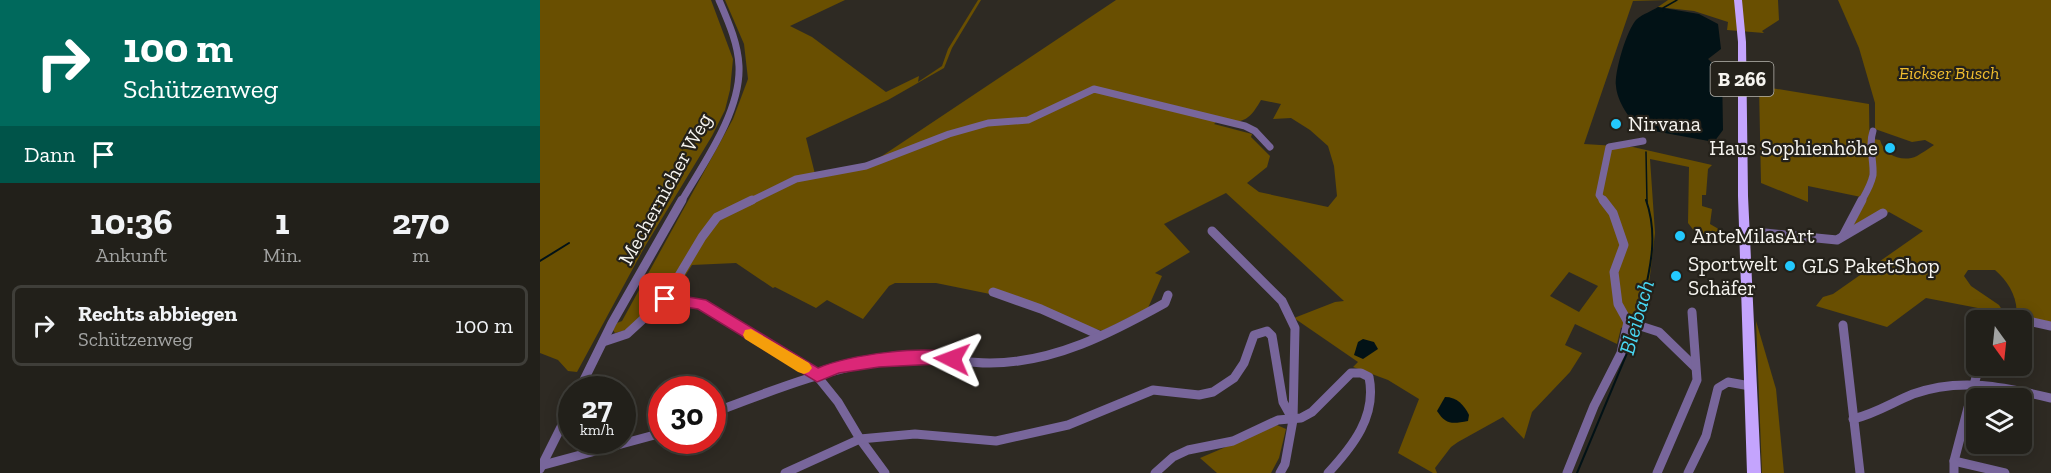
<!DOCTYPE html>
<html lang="de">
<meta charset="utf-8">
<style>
body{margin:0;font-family:"Zilla Slab",serif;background:#2e2d27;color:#f1f3f6;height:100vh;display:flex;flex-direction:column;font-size:22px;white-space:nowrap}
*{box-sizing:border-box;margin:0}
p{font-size:20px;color:#a2a3a2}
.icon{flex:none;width:33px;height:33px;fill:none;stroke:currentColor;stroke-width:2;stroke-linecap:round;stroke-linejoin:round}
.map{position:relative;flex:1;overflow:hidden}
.side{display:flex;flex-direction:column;background:#22201a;width:540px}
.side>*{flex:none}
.guide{background:#00695c;color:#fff;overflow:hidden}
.needle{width:39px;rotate:165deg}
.controls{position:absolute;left:1426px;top:310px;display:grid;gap:12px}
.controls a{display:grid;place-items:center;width:66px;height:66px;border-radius:9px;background:#22201a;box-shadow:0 3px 15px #0003,0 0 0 2px #3f3e39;font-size:30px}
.speed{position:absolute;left:18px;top:376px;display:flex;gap:12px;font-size:30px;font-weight:700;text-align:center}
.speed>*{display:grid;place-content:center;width:78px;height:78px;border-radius:50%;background:#22201a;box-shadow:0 3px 15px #0003,0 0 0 2px #3f3e39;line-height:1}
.speed small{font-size:15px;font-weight:400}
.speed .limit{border:9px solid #d22;background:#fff;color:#111}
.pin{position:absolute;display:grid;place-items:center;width:51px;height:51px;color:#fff;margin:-26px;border-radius:12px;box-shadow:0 3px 9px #0006}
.me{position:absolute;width:66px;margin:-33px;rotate:273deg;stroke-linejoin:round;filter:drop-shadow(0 0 4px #0008)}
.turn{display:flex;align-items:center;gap:21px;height:126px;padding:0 24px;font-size:27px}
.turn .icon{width:78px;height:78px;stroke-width:2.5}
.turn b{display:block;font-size:42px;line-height:51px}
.then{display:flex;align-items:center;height:57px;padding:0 24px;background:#0003;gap:12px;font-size:22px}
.eta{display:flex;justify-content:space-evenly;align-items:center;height:102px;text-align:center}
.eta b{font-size:36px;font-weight:800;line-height:42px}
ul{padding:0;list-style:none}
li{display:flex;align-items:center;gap:18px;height:81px;margin:0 12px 9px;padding:0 12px;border:3px solid #3f3e39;border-radius:9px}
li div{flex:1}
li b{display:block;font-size:22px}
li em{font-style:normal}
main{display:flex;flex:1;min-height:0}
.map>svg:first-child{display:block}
</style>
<main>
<section class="side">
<div class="guide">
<div class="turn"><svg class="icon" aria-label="right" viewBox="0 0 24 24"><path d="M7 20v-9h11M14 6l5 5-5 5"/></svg><div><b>100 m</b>Schützenweg</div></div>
<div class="then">Dann<svg class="icon" aria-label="arrive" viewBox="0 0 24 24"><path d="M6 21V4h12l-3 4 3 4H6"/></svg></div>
</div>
<div class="eta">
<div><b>10:36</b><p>Ankunft</p></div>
<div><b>1</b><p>Min.</p></div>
<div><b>270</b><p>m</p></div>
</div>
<ul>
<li><svg class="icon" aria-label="right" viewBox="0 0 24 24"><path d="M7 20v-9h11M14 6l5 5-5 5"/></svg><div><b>Rechts abbiegen</b><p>Schützenweg</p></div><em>100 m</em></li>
</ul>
</section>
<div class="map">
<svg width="1511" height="473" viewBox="0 0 1511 473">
<rect width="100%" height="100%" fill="#2e2a23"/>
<g fill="#694f01" fill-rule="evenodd">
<path d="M0 0H171L193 59 190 90 185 110 172 136 104 248 37 372 28 371 18 360 0 353Z"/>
<path d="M185 0H305L250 26 272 37 346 92 379 76 378 82 402 66 408 49 438 0H441L412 48 404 68 348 100 266 138 275 174 333 162 576 0H1238L1239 20 1222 31 1224 33 1187 30 1188 22 1154 11 1118 7 1128 0 1093 1 1044 144 1093 147 1172 165 1168 169 1166 195H1162V206L1172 209 1170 224 1182 231 1180 239 1155 232 1148 223 1149 167 1110 159 1115 233 1105 318 1081 328 1077 344 1035 324 1025 345 1042 353 1030 372 992 412 984 439 963 417 918 442 911 447 895 468 897 473H893L858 453 879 399 848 380 813 367 818 362 754 318 795 302 804 301 686 193 624 224 650 252 615 273 622 276 608 308 562 331 450 294 396 283H355L349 286 323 319 287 300 276 308 235 287 233 288 196 263 152 265 132 296 86 330 75 333 73 330 77 323 82 321 193 119 208 79 204 44ZM721 100 741 104 733 119 751 118 770 130 788 146 794 166 797 196 788 207 719 192 707 183 727 167 730 156 711 137 712 134 674 124 677 121C702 123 708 123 721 100ZM1029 272 1058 286 1039 312 1010 296Z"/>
<path d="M1298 0H1511V324L1476 316C1479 299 1468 281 1455 270H1428L1424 276 1431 286 1459 305 1464 313 1386 298 1347 327 1276 306 1283 297 1293 294 1383 231 1349 212 1311 230 1330 192 1333 139 1340 140C1344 155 1362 163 1377 156 1382 153 1388 149 1394 145L1385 140 1372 142 1335 129V103L1319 48Z"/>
<path d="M1219 86 1329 104 1330 173 1329 185 1321 197 1268 186V202L1221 183Z"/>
<path d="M1216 321 1236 389 1244 473H1222Z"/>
<path d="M737 425 746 429 739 458 731 473H677L660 458Z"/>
</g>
<g fill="#021216">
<path d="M1118 7 1159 14 1178 24 1181 49 1168 59 1182 72 1183 130 1174 142 1103 129C1090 122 1077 101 1076 86 1074 73 1087 28 1097 19 1103 14 1112 11 1118 7Z"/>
<path d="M823 339 834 342 838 349 823 359 814 355 818 342Z"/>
<path d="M905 397C917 397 924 405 929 415L928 421C912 424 906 425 897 411Z"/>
</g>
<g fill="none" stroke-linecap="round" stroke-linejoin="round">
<g stroke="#021216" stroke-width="1.5">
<path d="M1123 11V8L1137 0"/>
<path d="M1106 152 1107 202"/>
</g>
<g stroke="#021216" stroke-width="2">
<path d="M0 261 29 243"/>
<path d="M1098 324C1106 282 1121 242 1106 200"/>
<path d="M1037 473 1097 329"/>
</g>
<g stroke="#78669b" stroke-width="7">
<path d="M141 202C163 164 201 112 199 66 198 43 188 21 179 0"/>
<path d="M209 202 256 179 326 166 409 134 448 123 488 120 554 89 705 126 715 131 730 147"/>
<path d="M1064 202 1059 195 1069 147 1103 141"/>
<path d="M1321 202C1326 193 1331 185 1333 175 1334 160 1328 146 1333 131"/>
</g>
<g stroke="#78669b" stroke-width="9">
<path d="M1063 200 1073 213 1084 245 1074 272 1078 304 1088 322"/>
<path d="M672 231 742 301 755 328 753 420 745 464 740 473"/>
<path d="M1205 231 1297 240 1343 213"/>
<path d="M1303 236 1322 200"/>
<path d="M453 292 501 309 559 335"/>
<path d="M125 299 161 304 277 376 298 402 320 439 345 473"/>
<path d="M1452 321 1453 318 1460 315 1511 326"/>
<path d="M1088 322 1119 332 1155 367"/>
<path d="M1303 325 1320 473"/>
<path d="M63 342 87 334 125 299 162 237 177 217 212 200"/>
<path d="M134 382 137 390"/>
<path d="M39 390 72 323 142 200"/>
<path d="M172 413C231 391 288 368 350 359 388 354 415 363 450 363 514 363 571 333 625 303L628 295"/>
<path d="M1313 419C1335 414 1353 402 1373 394 1420 377 1464 387 1511 398"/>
<path d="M1414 461 1465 473"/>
<path d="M0 466 122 433"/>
<path d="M0 469 32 405"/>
<path d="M245 473 320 439 375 434 456 441 528 425 613 390 659 395 673 392 694 378 704 363 714 335 727 331 732 336 743 402 753 420"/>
<path d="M615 473 633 457 648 450 693 441 738 420 761 418 772 412 811 373H821L829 377C837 416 813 446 788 473"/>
<path d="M1027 473 1054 406 1081 353 1088 322"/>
<path d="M1117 473 1157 380 1152 312"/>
<path d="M1148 473 1166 436 1178 388 1188 382 1210 386"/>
<path d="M1414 473V461L1439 366"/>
</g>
<path fill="#c4a4fd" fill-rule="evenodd" d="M1194 0H1202L1206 42 1208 196 1221 473H1207L1198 196V42Z"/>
</g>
<path fill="#db2777" stroke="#8e194d" stroke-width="1.5" d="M125 293 166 300 278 368C309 355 386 344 418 354L420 359 418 363 339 367 299 373 277 382 158 309 119 303 117 299 119 295Z"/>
<path fill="#f59e0b" d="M211 329 269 363 272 368 269 372 264 374 258 372 205 339 203 335 205 330Z"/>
<g fill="#23c9fe" stroke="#24211a" stroke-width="2">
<circle cx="1076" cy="124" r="6"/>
<circle cx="1350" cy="148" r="6"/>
<circle cx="1140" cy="236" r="6"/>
<circle cx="1250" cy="266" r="6"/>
<circle cx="1136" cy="276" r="6"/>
</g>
<g text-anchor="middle" stroke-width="4.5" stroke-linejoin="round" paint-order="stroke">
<g font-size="18" font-style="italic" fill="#f0bd2f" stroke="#24211a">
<text x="1409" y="79">Eickser Busch</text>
</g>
<rect fill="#24211a" stroke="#b7b5af" stroke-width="1.5" x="1170.5" y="62" width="63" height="34" rx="4.5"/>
<g font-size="20" font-weight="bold" fill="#f6f4ef">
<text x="1202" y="86">B 266</text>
</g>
<g font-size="21" fill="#f6f4ef" stroke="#24211a" text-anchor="start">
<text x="1088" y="131">Nirvana</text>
<text x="1338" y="155" text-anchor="end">Haus Sophienhöhe</text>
<text x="1152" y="243">AnteMilasArt</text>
<text x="1148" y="271">Sportwelt<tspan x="1148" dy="24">Schäfer</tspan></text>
<text x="1262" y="273">GLS PaketShop</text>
</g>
<g font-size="21" fill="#f6f4ef" stroke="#24211a">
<text transform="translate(125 189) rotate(-61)" y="7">Mechernicher Weg</text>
</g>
<g font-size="22" font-style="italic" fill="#48d8f4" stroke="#24211a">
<text transform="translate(1096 317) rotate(-74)" y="8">Bleibach</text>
</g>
</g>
</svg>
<div class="controls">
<a><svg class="needle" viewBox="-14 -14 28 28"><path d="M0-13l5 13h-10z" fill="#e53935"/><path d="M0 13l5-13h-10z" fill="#a2a3a2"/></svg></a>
<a><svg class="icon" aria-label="layers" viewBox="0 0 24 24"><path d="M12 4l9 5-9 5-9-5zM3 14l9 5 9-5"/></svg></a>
</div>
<div class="speed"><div>27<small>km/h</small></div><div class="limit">30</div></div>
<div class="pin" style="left:125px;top:299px;background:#d93025"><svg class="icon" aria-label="arrive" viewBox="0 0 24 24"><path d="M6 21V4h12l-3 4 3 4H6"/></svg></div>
<svg class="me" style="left:412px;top:359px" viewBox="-20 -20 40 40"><path d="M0-17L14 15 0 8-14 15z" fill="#db2777" stroke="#fff" stroke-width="4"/></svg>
</div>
</main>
